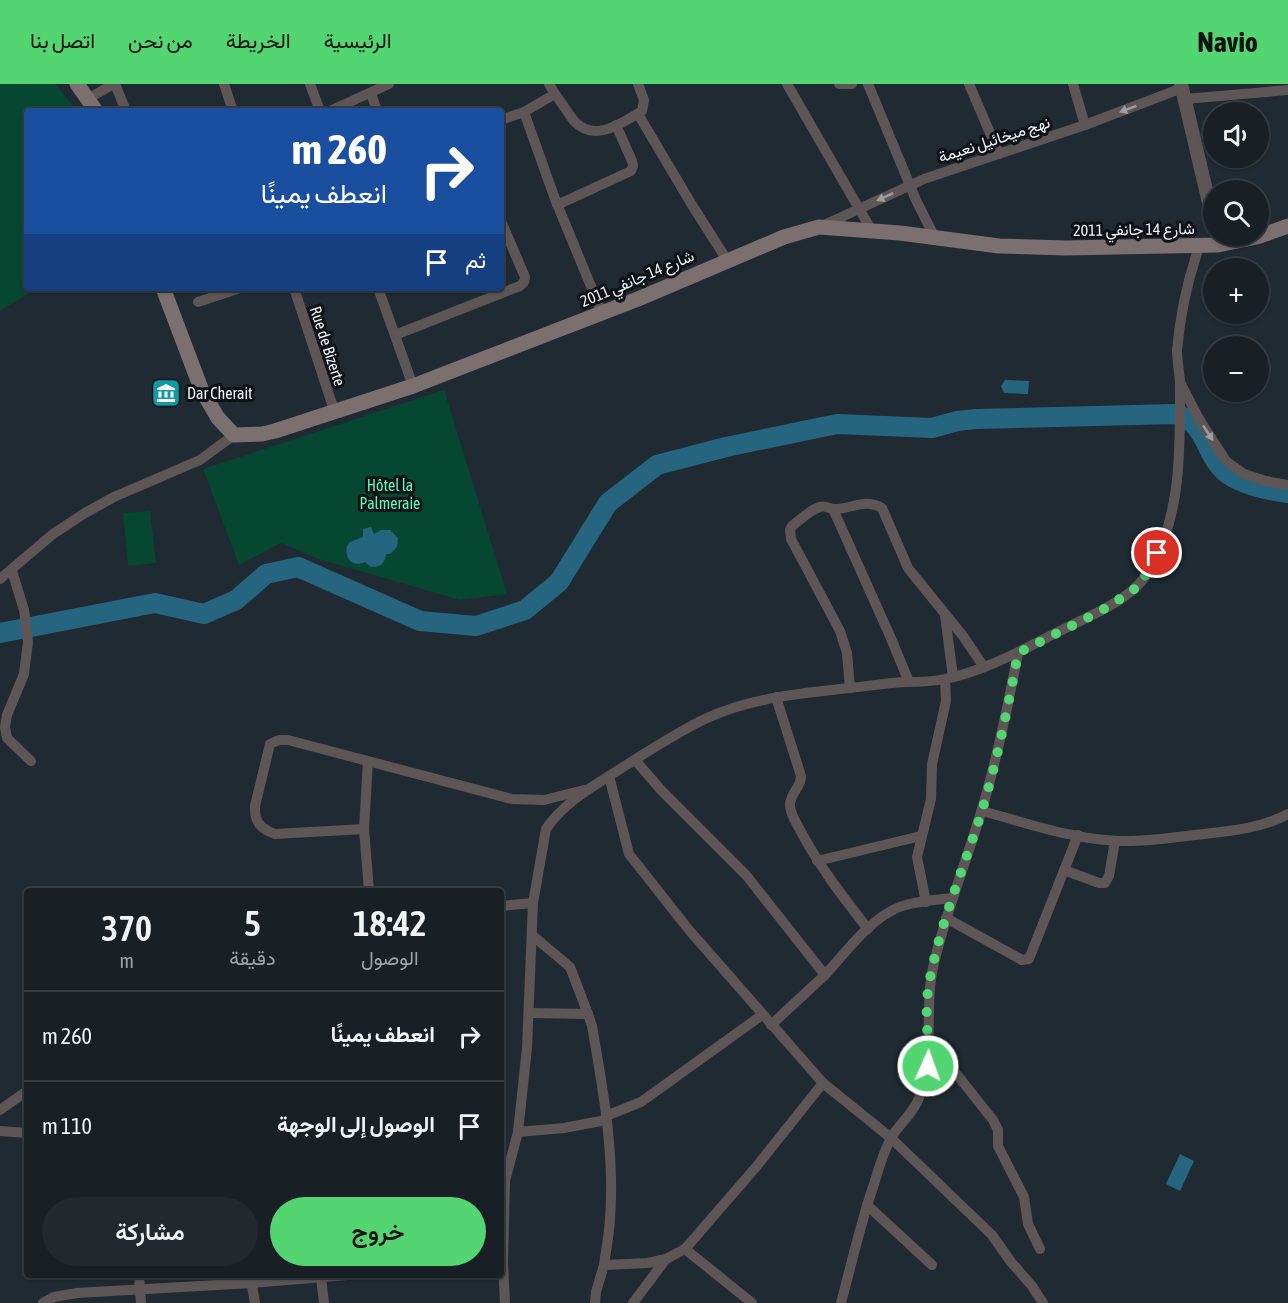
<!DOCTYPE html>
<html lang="ar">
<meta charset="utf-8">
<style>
body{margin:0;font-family:"Asap Condensed",Vazirmatn,sans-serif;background:#21282e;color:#f1f3f6;direction:rtl;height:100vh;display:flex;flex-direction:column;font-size:22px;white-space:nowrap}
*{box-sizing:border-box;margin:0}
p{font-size:20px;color:#9fa3a7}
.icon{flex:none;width:33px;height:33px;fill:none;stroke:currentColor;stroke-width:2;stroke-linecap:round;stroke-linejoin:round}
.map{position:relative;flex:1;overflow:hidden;direction:ltr}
.side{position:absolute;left:24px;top:804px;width:480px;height:390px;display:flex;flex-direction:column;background:#182026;border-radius:6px;box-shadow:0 2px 4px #0004,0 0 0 2px #363e43;direction:rtl}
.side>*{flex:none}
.banner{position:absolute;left:24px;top:24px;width:480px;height:183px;border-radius:6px;box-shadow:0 2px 4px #0004,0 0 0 2px #363e43;direction:rtl;background:#1a4fa0;color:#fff;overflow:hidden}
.fabs{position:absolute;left:1203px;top:18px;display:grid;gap:12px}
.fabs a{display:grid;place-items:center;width:66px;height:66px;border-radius:50%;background:#182026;box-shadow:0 2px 4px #0004,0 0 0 2px #363e43;font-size:30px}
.pin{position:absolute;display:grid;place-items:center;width:51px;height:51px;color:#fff;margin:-26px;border:3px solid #fff;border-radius:50%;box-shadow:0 2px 6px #0007}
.me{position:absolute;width:66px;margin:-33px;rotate:2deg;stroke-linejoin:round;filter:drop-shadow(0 0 4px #0008)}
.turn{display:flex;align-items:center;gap:21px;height:126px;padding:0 18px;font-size:27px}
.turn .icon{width:78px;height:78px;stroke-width:2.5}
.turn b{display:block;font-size:42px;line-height:51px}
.then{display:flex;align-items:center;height:57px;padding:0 18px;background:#0003;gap:12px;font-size:22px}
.eta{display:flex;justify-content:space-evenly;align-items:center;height:102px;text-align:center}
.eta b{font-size:36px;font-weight:600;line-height:42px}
.action{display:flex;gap:12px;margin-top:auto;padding:12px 18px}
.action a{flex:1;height:69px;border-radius:36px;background:#53d672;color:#111;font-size:24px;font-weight:600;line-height:69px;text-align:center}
.action a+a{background:#21282e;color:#f1f3f6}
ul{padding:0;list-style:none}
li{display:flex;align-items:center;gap:18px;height:90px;padding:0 18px;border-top:2px solid #363e43}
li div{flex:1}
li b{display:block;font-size:22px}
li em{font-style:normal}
header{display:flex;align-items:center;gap:36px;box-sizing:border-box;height:84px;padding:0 30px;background:#53d672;color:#111}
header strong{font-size:28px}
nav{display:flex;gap:33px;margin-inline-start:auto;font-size:21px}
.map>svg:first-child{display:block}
</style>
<header>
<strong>Navio</strong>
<nav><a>الرئيسية</a><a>الخريطة</a><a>من نحن</a><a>اتصل بنا</a></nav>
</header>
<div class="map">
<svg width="1288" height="1219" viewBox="0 0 1288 1219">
<rect width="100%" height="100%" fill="#202a33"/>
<g fill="#054730">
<path d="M0 0H55L77 27H27V204H37L0 227Z"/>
<path d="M444 306 507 510 460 516 319 475 281 459 239 481 203 385Z"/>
<path d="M150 427 156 479 128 482 123 429Z"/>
</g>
<g fill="#25657f">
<path d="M1005 296 1029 297 1028 310 1004 309 1001 302Z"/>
<path d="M371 443 374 450 381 446H390L398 454 397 463 390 470H386C385 480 380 483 371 483L365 478C352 484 344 474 347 462L350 458 363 453V445Z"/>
<path d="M1180 1070 1194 1077 1180 1107 1166 1100Z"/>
</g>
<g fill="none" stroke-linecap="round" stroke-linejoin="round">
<path stroke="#25657f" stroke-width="20" d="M0 549 155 519 204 530 236 516 266 490 298 483 420 537 476 542 525 526 559 498 608 419 657 381 726 363 837 340 932 344 957 337 976 335 1174 330C1209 338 1203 373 1229 391 1244 401 1271 407 1288 409"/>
<g stroke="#5e5656" stroke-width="10">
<path d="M115 0 126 27"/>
<path d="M224 0 233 27"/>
<path d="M310 0 320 27"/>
<path d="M787 0 872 147"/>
<path d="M839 0H852"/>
<path d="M868 0 916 116 935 154"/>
<path d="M969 0 999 70"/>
<path d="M1073 0 1085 41"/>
<path d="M371 9 377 27"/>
<path d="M555 10C562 19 568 30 575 38 596 59 623 38 642 27L644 16 638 0"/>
<path d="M89 14 114 0"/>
<path d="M1185 15 1288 6"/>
<path d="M330 27 389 0"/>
<path d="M524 28 555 10 549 0"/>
<path d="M638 30 692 121 727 176"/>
<path d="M501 36 524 28 555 115 602 229"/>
<path d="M557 121 631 87 633 82 632 77 616 41"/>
<path d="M822 142 924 95 1085 41 1182 4"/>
<path d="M294 204 335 329"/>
<path d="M378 204 413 302"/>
<path d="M198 218 240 204"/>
<path d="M395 251 520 202 524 198 525 193 501 137"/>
<path d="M1181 300 1199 335 1226 377 1244 390 1266 397 1288 401"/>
<path d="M833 425 890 552 909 598"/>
<path d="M12 487 24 526 28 558 24 590 7 631 5 643 7 654 31 677"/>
<path d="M0 495 53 450 85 429 114 413 200 376 234 351"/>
<path d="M945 531 953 593"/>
<path d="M850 604 847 569 840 547 791 455 790 446 792 442C800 436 811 425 820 423 826 421 829 425 834 425 852 425 865 414 882 424L908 484 963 552 984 583"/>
<path d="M776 613 801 692C801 704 790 709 790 721 790 730 796 738 800 746 819 782 843 813 868 845"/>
<path d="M635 676 661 706 746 791 825 891 771 941"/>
<path d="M368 677 364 745 369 807"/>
<path d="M609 692 629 770 689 846 823 999 891 1054 992 1151 1011 1178 1032 1202 1043 1219"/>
<path d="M982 727C1027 739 1074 756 1121 757 1149 758 1176 753 1204 750 1232 747 1262 744 1288 730"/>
<path d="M364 745 275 750C261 745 254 738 255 722L270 660 279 656H288L512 715 544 716 584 706"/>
<path d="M817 777 921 752"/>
<path d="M1064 786 1099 799H1105L1109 792 1115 757"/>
<path d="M926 818 917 773 931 715 932 680 946 617 945 596"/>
<path d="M501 822 533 819"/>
<path d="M946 834 1022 876 1029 875 1078 751"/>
<path d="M825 891C846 868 868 837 897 824 914 817 935 816 953 814"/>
<path d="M529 929 588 930 570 883 532 851"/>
<path d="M588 930 592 942C603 1005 615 1071 610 1135 609 1151 606 1166 604 1181"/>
<path d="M929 962 958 992 993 1036 998 1046V1062L1024 1113 1028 1140 1040 1165"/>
<path d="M0 1026 27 1007"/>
<path d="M606 1032 641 1018 762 931"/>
<path d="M0 1047 27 1049"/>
<path d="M518 1048 564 1044 606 1036"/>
<path d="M867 1121 932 1181"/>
<path d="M685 1165 752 1219"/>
<path d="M139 1191 141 1219"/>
<path d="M250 1191 255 1219"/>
<path d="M321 1193 324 1219"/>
<path d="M43 1219 54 1213 77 1209 252 1199 348 1191"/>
<path d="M505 1219 503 1180 505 1097 518 1048 527 964 533 819 546 745C563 719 595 701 620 685 649 667 677 648 707 634 752 614 801 609 850 604 868 602 887 599 905 598 918 598 932 598 945 595 990 586 1030 561 1070 542 1100 527 1134 514 1151 484 1182 429 1180 362 1180 301 1180 290 1177 278 1177 266 1180 232 1188 195 1199 163"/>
<path d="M595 1219 596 1208 604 1181 648 1179 666 1175 685 1165 756 1083 823 999"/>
<path d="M633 1219 666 1175"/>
<path d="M841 1219C852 1178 861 1137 875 1097 879 1083 884 1067 891 1054 899 1040 913 1030 919 1014 936 970 923 924 934 879 946 828 966 779 981 728 997 676 1008 622 1018 569"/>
</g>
<path stroke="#5e5656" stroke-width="14" d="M1181 0 1214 140"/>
<g stroke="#7b6f6f" stroke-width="15">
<path d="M77 0 96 27"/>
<path d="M163 204 202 307 218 334 234 351 262 350 275 347 413 302 638 215 784 153 819 143 900 149 999 162 1066 164 1218 161 1257 153 1288 142"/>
</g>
</g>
<defs><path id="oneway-solid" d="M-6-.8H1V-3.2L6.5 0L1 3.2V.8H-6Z" transform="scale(1.5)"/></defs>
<g fill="#9f9da0">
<use href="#oneway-solid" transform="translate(1128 25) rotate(159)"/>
<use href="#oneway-solid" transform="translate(885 113) rotate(155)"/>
<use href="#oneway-solid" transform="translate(1208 349) rotate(57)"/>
</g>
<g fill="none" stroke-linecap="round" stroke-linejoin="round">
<path stroke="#53d672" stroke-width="10" stroke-dasharray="0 18" d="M928 982C929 955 924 927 929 900 939 842 963 786 981 730 997 678 1008 623 1018 569L1099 528 1131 508 1142 498 1157 469"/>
</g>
<defs>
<g id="museum-square" transform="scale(1.5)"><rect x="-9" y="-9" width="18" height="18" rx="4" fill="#0f9aa8" stroke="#0e1216"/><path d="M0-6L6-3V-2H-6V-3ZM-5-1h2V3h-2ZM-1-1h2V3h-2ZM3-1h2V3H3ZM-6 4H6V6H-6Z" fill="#fff"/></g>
</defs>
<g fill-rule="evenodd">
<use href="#museum-square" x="166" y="309"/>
</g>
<g text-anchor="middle" stroke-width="6" stroke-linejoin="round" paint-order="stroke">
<g font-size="16" fill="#eef4fb" stroke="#0e1216">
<text transform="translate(994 55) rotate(-18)" y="6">نهج ميخائيل نعيمة</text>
<text transform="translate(1134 145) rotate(-1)" y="6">شارع 14 جانفي 2011</text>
<text transform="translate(637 194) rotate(-23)" y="6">شارع 14 جانفي 2011</text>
<text transform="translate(328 262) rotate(72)" y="6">Rue de Bizerte</text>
</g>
<g font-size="16" fill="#eef4fb" stroke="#0e1216" text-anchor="start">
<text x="187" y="315">Dar Cherait</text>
</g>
<g font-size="16" fill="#61fabc" stroke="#0e1216">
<text x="390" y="407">Hôtel la<tspan x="390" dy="18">Palmeraie</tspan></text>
</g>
</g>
</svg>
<div class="fabs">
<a><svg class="icon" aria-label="sound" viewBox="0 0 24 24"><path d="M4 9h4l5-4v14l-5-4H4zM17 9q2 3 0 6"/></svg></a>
<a><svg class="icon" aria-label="search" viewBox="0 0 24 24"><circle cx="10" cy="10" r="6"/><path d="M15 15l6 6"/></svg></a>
<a>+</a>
<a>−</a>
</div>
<div class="pin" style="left:1157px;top:469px;background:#d93025"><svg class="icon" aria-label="arrive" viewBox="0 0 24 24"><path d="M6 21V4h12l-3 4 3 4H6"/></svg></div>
<svg class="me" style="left:928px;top:982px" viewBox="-20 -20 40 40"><circle r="17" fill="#53d672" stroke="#fff" stroke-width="3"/><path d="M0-11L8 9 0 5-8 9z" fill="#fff"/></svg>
<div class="banner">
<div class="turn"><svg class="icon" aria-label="right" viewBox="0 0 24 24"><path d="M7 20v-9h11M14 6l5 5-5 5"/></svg><div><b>260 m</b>انعطف يمينًا</div></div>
<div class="then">ثم<svg class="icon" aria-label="arrive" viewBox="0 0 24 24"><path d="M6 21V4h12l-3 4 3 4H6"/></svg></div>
</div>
<section class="side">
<div class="eta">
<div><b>18:42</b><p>الوصول</p></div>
<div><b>5</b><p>دقيقة</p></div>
<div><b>370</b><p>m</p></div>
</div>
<ul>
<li><svg class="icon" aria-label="right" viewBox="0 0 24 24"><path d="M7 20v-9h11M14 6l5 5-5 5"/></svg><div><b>انعطف يمينًا</b></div><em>260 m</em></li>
<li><svg class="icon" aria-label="arrive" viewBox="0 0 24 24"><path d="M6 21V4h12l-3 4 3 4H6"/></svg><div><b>الوصول إلى الوجهة</b></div><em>110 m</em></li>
</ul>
<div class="action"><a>خروج</a><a>مشاركة</a></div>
</section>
</div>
